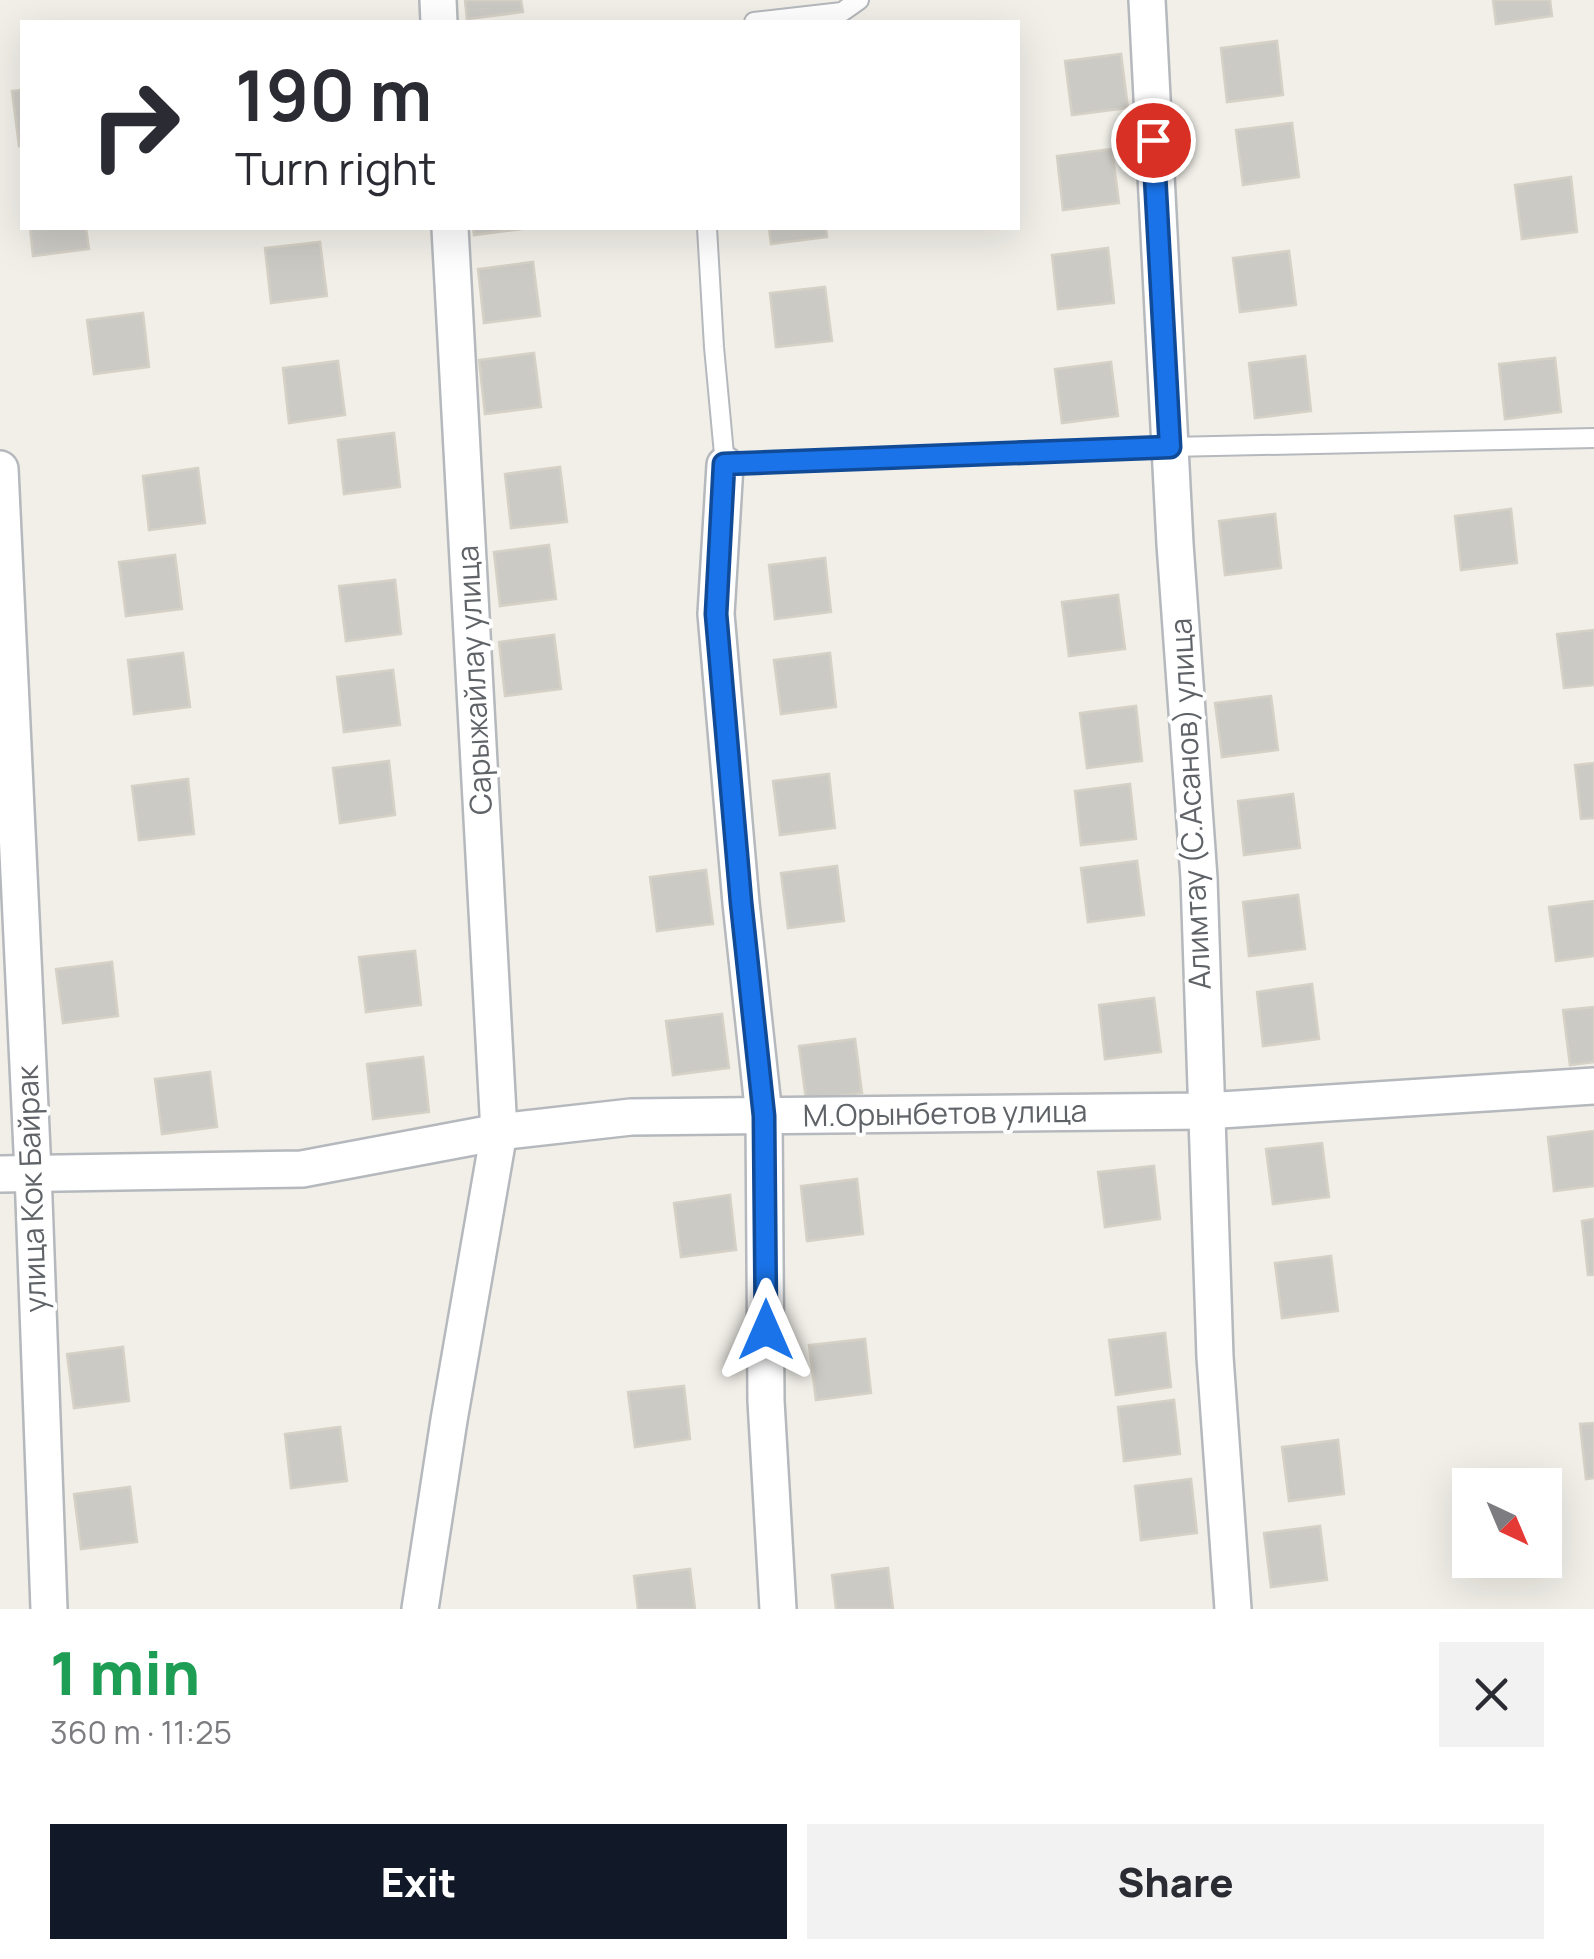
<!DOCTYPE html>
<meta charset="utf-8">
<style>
body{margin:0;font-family:Manrope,sans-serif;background:#f2f2f3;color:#2b2b33;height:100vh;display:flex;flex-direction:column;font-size:38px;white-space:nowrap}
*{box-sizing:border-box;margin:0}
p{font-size:32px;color:#7c7c81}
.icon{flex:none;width:55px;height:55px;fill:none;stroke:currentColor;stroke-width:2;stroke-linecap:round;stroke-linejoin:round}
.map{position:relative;height:1609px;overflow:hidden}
.details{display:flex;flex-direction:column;background:#fff;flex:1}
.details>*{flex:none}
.guide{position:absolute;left:20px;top:20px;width:1000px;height:210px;border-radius:0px;box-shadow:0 10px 40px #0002;background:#fff;color:#2b2b33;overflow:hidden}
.needle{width:65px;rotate:136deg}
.fabs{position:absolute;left:1452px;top:1468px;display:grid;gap:20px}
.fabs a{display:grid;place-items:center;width:110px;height:110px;border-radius:0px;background:#fff;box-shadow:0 10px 40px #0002;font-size:50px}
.pin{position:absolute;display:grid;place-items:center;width:85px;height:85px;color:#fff;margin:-42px;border:5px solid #fff;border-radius:50%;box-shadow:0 2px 10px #0007}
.me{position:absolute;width:110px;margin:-55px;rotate:0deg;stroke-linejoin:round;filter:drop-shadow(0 0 8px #0008)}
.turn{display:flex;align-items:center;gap:35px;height:210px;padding:0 50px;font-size:45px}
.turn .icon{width:130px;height:130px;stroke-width:2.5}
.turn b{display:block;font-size:70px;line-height:85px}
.round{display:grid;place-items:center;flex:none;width:105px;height:105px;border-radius:0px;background:#f2f2f3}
.overview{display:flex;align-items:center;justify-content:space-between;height:170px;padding:0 50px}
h1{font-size:60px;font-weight:800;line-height:75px;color:#1e9e55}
.action{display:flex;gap:20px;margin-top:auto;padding:20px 50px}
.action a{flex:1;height:115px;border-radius:0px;background:#111827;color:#fff;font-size:40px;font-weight:800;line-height:115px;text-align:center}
.action a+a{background:#f2f2f3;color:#2b2b33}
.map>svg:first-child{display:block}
</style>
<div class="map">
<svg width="1594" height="1609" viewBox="0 0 1594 1609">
<rect width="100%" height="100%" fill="#f1efe8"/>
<g fill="#cccac5" stroke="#d6d1c6" stroke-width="2.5">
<path d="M465 0H521L523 12 467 19Z"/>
<path d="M1493 0H1550L1552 16 1496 24Z"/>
<path d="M1277 41 1283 95 1227 102 1221 48Z"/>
<path d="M1121 54 1128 108 1072 115 1065 61Z"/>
<path d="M22 90V145L19 146 12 91Z"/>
<path d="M1292 123 1299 177 1243 185 1236 130Z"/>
<path d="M1112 149 1119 203 1063 210 1057 156Z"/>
<path d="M1571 177 1577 232 1522 239 1515 185Z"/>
<path d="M30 228H86L89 249 33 256Z"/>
<path d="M473 228H530L474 235Z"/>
<path d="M769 228H826L827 237 771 244Z"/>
<path d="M320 242 327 296 271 303 265 248Z"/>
<path d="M1108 248 1114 303 1058 309 1052 255Z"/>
<path d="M1289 251 1296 305 1240 312 1233 258Z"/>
<path d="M533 262 540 316 484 323 478 269Z"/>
<path d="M825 287 832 341 776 347 770 293Z"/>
<path d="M143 313 149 367 94 374 87 320Z"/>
<path d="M534 353 541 407 485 414 479 360Z"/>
<path d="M1305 356 1311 411 1255 418 1249 363Z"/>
<path d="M1555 358 1561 412 1505 419 1499 364Z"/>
<path d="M338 361 345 415 289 423 283 368Z"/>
<path d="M1111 362 1118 416 1062 423 1055 369Z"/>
<path d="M394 433 400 487 344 494 338 440Z"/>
<path d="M560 467 567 522 511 528 505 474Z"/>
<path d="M198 468 205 523 149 530 143 476Z"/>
<path d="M1511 509 1517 563 1461 570 1455 516Z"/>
<path d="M1275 514 1281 568 1225 575 1219 521Z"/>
<path d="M549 545 556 599 500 606 494 552Z"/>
<path d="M175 555 182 609 126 616 119 562Z"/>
<path d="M825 558 831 612 775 619 769 565Z"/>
<path d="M395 580 401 634 346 641 339 586Z"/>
<path d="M1118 595 1125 649 1069 656 1062 602Z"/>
<path d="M1594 630V685L1564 688 1557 634Z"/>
<path d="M554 635 561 689 505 696 499 642Z"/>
<path d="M183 653 190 707 134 714 128 660Z"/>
<path d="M830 653 836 707 781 714 774 660Z"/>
<path d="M393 670 400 725 344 732 337 677Z"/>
<path d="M1271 696 1278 750 1222 757 1215 703Z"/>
<path d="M1136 706 1142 761 1087 768 1080 713Z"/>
<path d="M389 761 395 815 340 823 333 768Z"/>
<path d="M1594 763V818L1581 819 1575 765Z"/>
<path d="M829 774 835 828 780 835 773 781Z"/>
<path d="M188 779 194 834 139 840 132 786Z"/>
<path d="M1130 784 1136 839 1081 845 1075 791Z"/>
<path d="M1293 794 1300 848 1244 855 1238 801Z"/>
<path d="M1137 861 1144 915 1088 922 1081 868Z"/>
<path d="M837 866 844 921 788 928 781 873Z"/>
<path d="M706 870 713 924 657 931 650 877Z"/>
<path d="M1298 895 1305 949 1249 956 1243 902Z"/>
<path d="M1594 901V956L1556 961 1549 907Z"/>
<path d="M415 951 421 1005 366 1012 359 957Z"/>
<path d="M112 962 118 1016 63 1023 56 969Z"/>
<path d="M1312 984 1319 1039 1263 1046 1257 992Z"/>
<path d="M1154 998 1161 1052 1105 1059 1099 1005Z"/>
<path d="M1594 1007V1062L1570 1065 1563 1010Z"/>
<path d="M722 1014 729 1068 673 1075 666 1021Z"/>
<path d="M855 1039 862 1093 806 1100 799 1046Z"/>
<path d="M423 1057 429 1112 373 1119 367 1064Z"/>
<path d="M210 1072 217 1127 162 1134 155 1079Z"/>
<path d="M1594 1131V1186L1554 1191 1548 1137Z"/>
<path d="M1322 1143 1329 1197 1273 1204 1266 1149Z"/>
<path d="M1154 1166 1160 1219 1105 1227 1098 1172Z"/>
<path d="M857 1179 863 1234 807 1241 801 1186Z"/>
<path d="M730 1195 736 1250 681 1257 674 1203Z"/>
<path d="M1594 1219V1275H1588L1582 1221Z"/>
<path d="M1331 1256 1338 1311 1282 1318 1275 1263Z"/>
<path d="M1165 1333 1171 1387 1116 1395 1109 1340Z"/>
<path d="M865 1339 871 1393 816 1400 809 1345Z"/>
<path d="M123 1347 129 1401 74 1408 67 1354Z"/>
<path d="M684 1386 690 1439 635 1447 628 1392Z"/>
<path d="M1174 1400 1180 1454 1124 1461 1118 1407Z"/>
<path d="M1594 1423V1478L1586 1479 1580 1424Z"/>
<path d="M340 1427 347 1481 291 1488 285 1434Z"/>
<path d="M1338 1440 1344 1494 1289 1501 1282 1447Z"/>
<path d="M1191 1479 1197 1533 1141 1540 1135 1486Z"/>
<path d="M130 1487 137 1542 81 1549 74 1494Z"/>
<path d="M1320 1526 1327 1580 1271 1587 1264 1533Z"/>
<path d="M888 1568 893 1609H836L832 1575Z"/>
<path d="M690 1569 695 1609H638L634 1576Z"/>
</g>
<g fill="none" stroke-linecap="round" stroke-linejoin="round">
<g stroke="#b5b8bc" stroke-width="22">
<g id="lane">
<path d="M754 22 842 12 859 0"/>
<path d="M707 228 714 347 725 465 1170 447 1594 438"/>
</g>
</g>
<g stroke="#b5b8bc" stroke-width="40">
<g id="street">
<path d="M438 0 439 22"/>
<path d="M1147 0 1175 544 1199 878 1215 1357 1233 1609"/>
<path d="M725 465 716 614 741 903 764 1116 766 1401 778 1609"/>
<path d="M0 469 33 1172 49 1609"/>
<path d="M0 1174 302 1169 499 1132 631 1117 1205 1111 1594 1086"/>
<path d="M420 1609 449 1420 499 1132 450 228"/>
</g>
</g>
<use href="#lane" stroke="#fff" stroke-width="18"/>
<use href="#street" stroke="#fff" stroke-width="35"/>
</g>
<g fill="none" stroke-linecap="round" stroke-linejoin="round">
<g stroke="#114b97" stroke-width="25">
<path id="route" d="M766 1330 764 1116 741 902 716 614 724 464 1170 447 1153 140"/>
</g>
<use href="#route" stroke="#1a73e8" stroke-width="18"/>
</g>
<g text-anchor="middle" stroke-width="8" stroke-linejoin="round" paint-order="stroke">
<g font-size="30" fill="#5f6368" stroke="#fff">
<text transform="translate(475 680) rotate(-93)" y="10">Сарыжайлау улица</text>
<text transform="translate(1191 804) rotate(-93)" y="10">Алимтау (С.Асанов) улица</text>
<text transform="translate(945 1114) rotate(-1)" y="10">М.Орынбетов улица</text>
<text transform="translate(32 1189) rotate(-92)" y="10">улица Кок Байрак</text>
</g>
</g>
</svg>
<div class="fabs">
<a><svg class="needle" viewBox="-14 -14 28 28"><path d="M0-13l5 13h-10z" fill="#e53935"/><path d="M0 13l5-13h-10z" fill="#7c7c81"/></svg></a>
</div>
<div class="pin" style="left:1153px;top:140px;background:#d93025"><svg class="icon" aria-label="arrive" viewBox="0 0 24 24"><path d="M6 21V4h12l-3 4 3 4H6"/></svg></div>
<svg class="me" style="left:766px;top:1330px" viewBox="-20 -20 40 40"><path d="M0-17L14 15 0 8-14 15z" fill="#1a73e8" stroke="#fff" stroke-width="4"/></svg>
<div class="guide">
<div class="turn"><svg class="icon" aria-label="right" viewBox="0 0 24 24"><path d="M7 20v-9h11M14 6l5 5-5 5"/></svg><div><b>190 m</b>Turn right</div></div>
</div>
</div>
<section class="details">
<div class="overview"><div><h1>1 min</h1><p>360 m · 11:25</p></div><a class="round"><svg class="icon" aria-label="close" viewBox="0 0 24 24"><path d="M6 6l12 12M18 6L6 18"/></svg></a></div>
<div class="action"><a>Exit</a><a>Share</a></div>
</section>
